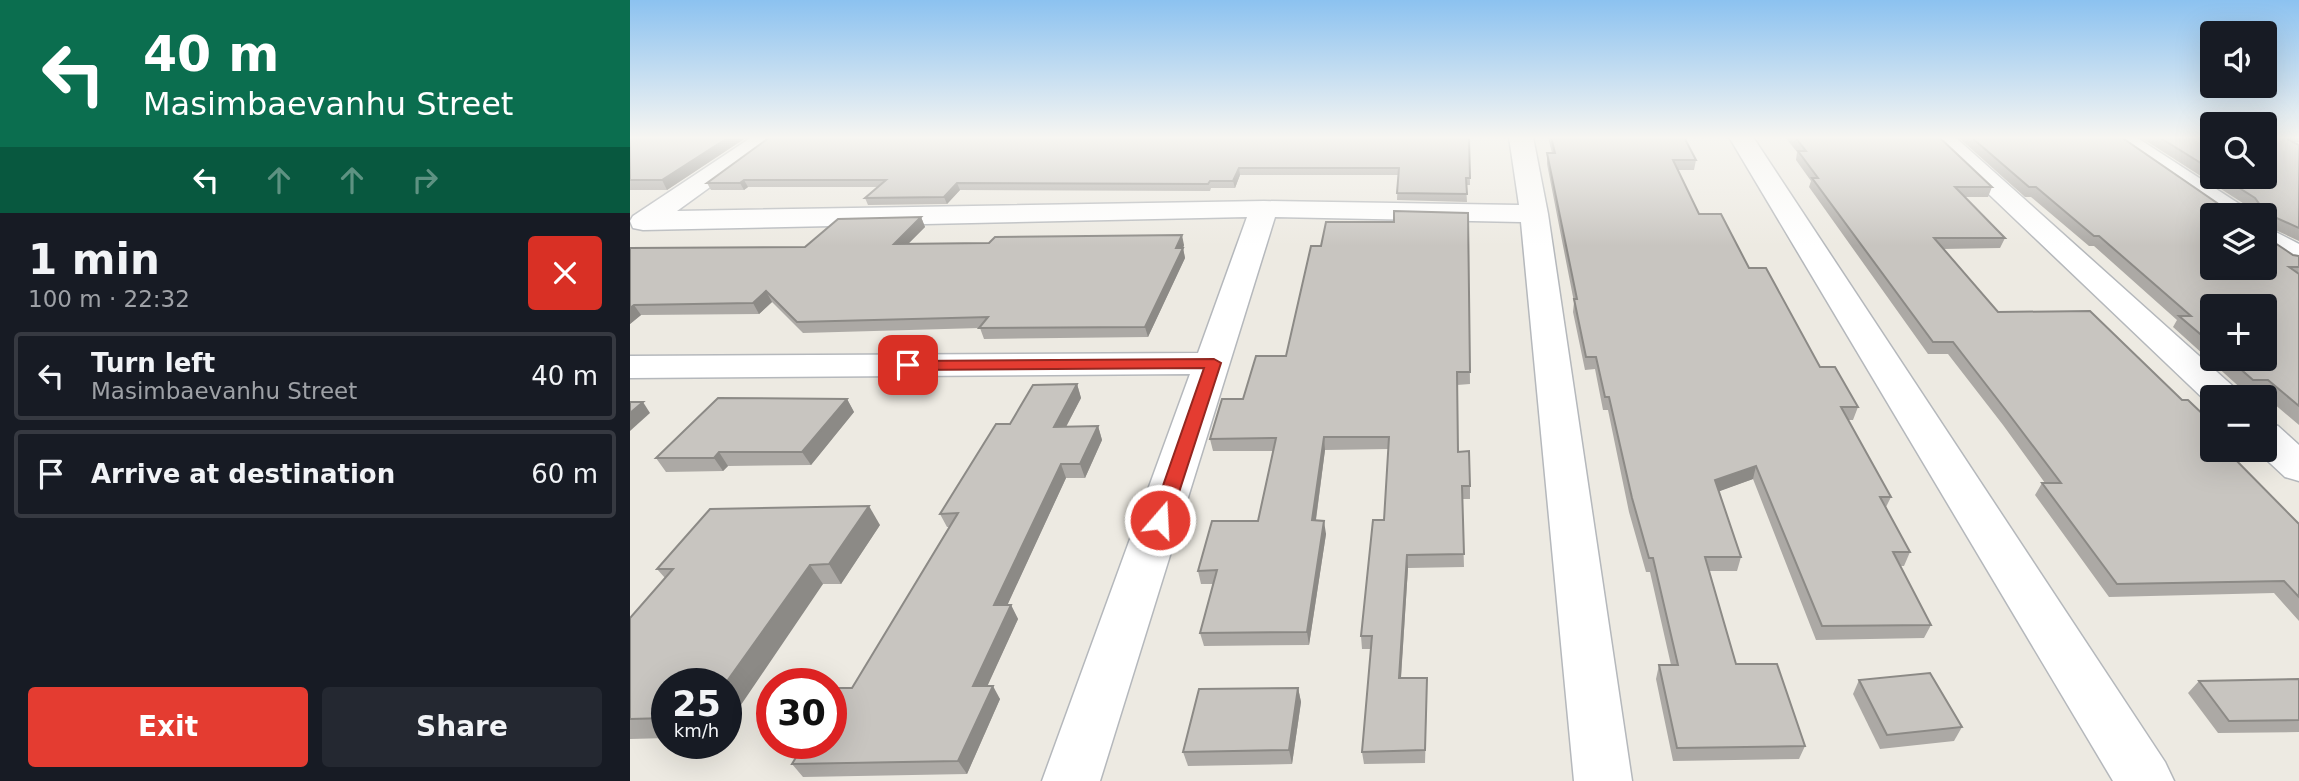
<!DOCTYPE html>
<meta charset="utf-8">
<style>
body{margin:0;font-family:"DejaVu Sans",sans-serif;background:#242831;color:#f1f3f6;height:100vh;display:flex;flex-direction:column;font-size:26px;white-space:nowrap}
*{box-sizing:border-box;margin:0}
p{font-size:23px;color:#9ea1a6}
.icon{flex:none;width:38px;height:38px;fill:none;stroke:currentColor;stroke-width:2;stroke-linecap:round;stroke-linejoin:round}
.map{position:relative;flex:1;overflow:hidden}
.details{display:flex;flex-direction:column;background:#171b24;width:630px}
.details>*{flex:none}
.guide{background:#0b6e4f;color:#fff;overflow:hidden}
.fabs{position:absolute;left:1570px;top:21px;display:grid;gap:14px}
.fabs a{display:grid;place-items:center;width:77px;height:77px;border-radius:7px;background:#171b24;box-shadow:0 7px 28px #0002;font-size:35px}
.speed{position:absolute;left:21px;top:668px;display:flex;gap:14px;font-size:35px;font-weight:700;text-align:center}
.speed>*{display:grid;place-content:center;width:91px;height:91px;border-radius:50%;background:#171b24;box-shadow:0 7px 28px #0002;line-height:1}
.speed small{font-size:18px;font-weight:400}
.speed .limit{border:10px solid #d22;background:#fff;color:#111}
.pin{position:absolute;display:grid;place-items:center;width:60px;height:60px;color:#fff;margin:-30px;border-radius:14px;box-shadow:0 4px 10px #0006}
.me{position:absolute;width:77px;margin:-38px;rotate:19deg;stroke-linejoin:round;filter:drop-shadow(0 0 5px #0008)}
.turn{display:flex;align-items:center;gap:24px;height:147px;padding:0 28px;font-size:32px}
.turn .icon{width:91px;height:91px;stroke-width:2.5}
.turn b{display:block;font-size:49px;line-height:60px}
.lanes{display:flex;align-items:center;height:66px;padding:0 28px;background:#0003;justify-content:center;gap:35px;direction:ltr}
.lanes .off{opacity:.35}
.round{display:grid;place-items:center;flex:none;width:74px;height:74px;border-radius:7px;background:#242831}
.head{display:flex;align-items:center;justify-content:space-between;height:119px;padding:0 28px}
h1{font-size:42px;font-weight:700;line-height:52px}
.button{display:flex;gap:14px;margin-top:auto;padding:14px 28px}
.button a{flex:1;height:80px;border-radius:7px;background:#e43c31;color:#fff;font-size:28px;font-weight:700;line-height:80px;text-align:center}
.button a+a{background:#242831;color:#f1f3f6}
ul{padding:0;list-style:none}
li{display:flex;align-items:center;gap:21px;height:88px;margin:0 14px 10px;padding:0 14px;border:4px solid #363941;border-radius:7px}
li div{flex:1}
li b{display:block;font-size:26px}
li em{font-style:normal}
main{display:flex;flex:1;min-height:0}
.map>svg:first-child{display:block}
</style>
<main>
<section class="details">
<div class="guide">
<div class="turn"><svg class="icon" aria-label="left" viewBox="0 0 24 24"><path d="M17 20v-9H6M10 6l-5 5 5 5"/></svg><div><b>40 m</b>Masimbaevanhu Street</div></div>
<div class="lanes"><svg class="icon" aria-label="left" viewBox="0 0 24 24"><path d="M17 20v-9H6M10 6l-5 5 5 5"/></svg><svg class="icon off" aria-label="ahead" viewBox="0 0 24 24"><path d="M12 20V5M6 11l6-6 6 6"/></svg><svg class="icon off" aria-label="ahead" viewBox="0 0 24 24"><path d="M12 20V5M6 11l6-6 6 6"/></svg><svg class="icon off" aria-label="right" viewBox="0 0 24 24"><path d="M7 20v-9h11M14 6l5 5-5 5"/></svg></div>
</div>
<div class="head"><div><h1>1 min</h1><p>100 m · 22:32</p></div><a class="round" style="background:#d93025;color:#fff"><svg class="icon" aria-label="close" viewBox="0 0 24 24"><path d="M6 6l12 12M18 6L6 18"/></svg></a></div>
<ul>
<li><svg class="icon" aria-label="left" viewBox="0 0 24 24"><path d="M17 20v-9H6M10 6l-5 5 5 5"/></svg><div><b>Turn left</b><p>Masimbaevanhu Street</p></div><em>40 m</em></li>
<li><svg class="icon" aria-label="arrive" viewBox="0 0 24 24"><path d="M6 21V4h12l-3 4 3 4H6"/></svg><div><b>Arrive at destination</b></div><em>60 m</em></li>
</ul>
<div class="button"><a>Exit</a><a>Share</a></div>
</section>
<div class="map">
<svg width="1669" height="781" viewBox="0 0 1669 781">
<rect width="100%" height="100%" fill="#edeae2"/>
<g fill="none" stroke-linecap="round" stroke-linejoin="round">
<g stroke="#b5b8bc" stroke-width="3">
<g id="street">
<path d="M122 137H149L47 211 634 201 889 205 879 137H903L918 214 1002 781H944L891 222 645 217 470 781H412L560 374 0 378V356L568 353 617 217 13 230 3 228 0 221 3 216Z"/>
<path d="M1099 137H1123L1535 762 1544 781H1483Z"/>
<path d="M1299 137H1325L1606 389 1611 397H1582L1580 405Z"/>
<path d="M1479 137H1506L1617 209 1621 215H1589Z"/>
<path d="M1634 226 1669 244V266L1658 263 1634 247Z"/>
<path d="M1634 422 1648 426 1669 445V481L1655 477 1626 450H1634Z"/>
</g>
</g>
<use href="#street" fill="#fff" fill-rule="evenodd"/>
</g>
<g fill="#aca9a5" fill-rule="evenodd">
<path d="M0 137H117L37 190H0Z"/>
<path d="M140 137H839L840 185H836L837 202 767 200 768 175H610L605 188H581L580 191 330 190 317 204 238 205 235 198 248 187H118L114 190H81L77 183Z"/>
<path d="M918 137H1054L1066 160 1064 170H1048L1069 214 1119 268 1190 367 1228 407 1223 420H1218L1261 497 1256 507 1280 552 1274 566H1270L1301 625 1294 638 1186 640 1123 479 1089 491 1111 557 1107 571H1079L1106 664 1175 746 1169 759 1043 761 1026 679 1029 665H1041L1020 572H1016L999 512 978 410H973L965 369 955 370 943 312 944 302 917 164V153H922Z"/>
<path d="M1155 137H1309L1362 187 1358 197H1334L1375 238 1370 248 1313 249 1368 312 1552 400 1582 423V435L1669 524V621L1644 593 1479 597 1405 495 1412 483H1415L1373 425 1318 354H1298L1179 187 1181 181 1166 160 1167 152Z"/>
<path d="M1328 137H1491L1593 207H1619L1510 137H1582V177H1634V137H1669V142H1663L1669 145V241L1639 227V239L1663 255 1669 256V425L1630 392H1615L1543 327 1547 320 1464 246H1459L1401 197H1395ZM1582 306 1634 359H1582Z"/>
<path d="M838 213 840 384 827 385 828 452 840 486V499H832L834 567 778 568 771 678 797 691 795 763 734 764 732 752 741 649H732L731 636 754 520 759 449 695 450 686 520 696 534 679 645 574 646 570 633 584 584H571L568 571 628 521 643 451H583L580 439 613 399 656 356 691 246 764 222Z"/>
<path d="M291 217 295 227 278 244 554 245 553 248 555 258 518 337 354 339 350 328 173 333 142 302 129 314 11 315 0 324V248L175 247Z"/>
<path d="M447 384 451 398 436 427 468 426 472 440 455 478H436L377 605H381L388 619 357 686 370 699 337 774 173 777 162 764 222 688 319 527H317L310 514 380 424Z"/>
<path d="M217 399 224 412 181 465 98 466 93 471 36 472 26 458Z"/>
<path d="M250 525 211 584H193L37 684V738L0 739V618L35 578 27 569Z"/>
<path d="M1669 679V732L1588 733 1558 693 1569 681Z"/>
<path d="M1229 680 1332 727 1324 741 1250 749 1223 694Z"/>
<path d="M668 688 671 702 662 764 558 766 553 752Z"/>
</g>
<g fill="#8c8a86">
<path d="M99 137H117L37 190 32 180Z"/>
<path d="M609 168 610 175 605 188 603 181Z"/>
<path d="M114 180 118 187 114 190 110 183Z"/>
<path d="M327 183 330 190 317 204 314 197Z"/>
<path d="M291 217 295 227 268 254 264 244Z"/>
<path d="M552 235 554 245 553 248 555 258 518 337 515 327 546 248Z"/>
<path d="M136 291 142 302 129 314 123 303Z"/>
<path d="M4 305 11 315 0 324V308Z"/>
<path d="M447 384 451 398 429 440 424 427Z"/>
<path d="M217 399 224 412 181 465 172 452Z"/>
<path d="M13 402 20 413 0 431V413Z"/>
<path d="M468 426 472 440 455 478 450 464Z"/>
<path d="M694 437 695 450 684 533 682 520Z"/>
<path d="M89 452 98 466 93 471 84 458Z"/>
<path d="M431 464 436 478 371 619 364 605Z"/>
<path d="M1126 466 1123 479 1082 494 1085 480Z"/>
<path d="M239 506 250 525 211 584 199 564Z"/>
<path d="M694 521 696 534 679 645 677 632Z"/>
<path d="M777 555 778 568 770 691 769 678Z"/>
<path d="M180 565 193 584 96 727V684H95Z"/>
<path d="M381 605 388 619 351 700 343 686Z"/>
<path d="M363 686 370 699 337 774 328 761Z"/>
<path d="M668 688 671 702 662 764 659 750Z"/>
</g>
<g fill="#c8c5c0" stroke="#8c8a86" stroke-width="2" fill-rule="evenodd">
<path d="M0 137H99L32 180H0Z"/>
<path d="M140 137H839L840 178H836L837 194 767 193 769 168H609L603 181H580L578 184 327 183 314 197 235 198 256 180H114L110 183H77Z"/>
<path d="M921 137H1054L1066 160H1043L1069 214H1091L1119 268H1136L1190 367H1205L1228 407H1211L1261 497H1250L1280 552H1263L1301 625 1192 626 1126 466 1085 480 1111 557H1075L1106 664H1147L1175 746 1047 748 1029 665H1048L1023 558H1019L1002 498 979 397H975L966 357H956L944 299H947L917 153H925Z"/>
<path d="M1165 137H1309L1362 187H1325L1375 238H1304L1368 312 1460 311 1552 400H1558L1582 423V427L1574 428 1582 435V450H1596L1669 524V597L1654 581 1487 584 1412 483H1431L1378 413 1323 342H1303L1182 178H1188L1168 151H1176Z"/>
<path d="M1341 137H1491L1593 207 1627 208 1630 205 1625 198 1592 177H1634V137H1653L1669 145V228L1638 214 1639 239 1663 255 1669 256V267H1659L1669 274V406L1638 380H1623L1599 359H1634V306H1582V344L1549 316H1561L1469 236H1464L1406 187H1399ZM1582 215H1634V268H1582Z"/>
<path d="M1529 137H1582V170Z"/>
<path d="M764 211 838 213 840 372H827L828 452 839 451 840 486H832L834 554 777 555 769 678H797L795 750 732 752 742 636H731L743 520H754L759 437H694L682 520 694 521 677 632 570 633 587 570 568 571 582 521H628L646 438 580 439 592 399H613L626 356H656L681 246H691L696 222H764Z"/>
<path d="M291 217 264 244 359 243 365 237 552 235 546 248H553L515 327 349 328 358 317 167 322 136 291 123 303 4 305 0 308V248L175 247 208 219Z"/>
<path d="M447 384 424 427 468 426 450 464H431L364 605H381L343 686H363L328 761 162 764 174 744H201V699L208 688H222L328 513 310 514 366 424H380L403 385Z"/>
<path d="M88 398 217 399 172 452H89L84 458H26Z"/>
<path d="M0 402H13L0 413Z"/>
<path d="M239 506 199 564 180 565 95 684H37V718L0 719V618L43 569H27L80 509Z"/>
<path d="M1300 673 1332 727 1257 735 1229 680Z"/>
<path d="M1669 679V720L1599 721 1569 681Z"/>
<path d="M668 688 659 750 553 752 569 689Z"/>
</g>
<linearGradient id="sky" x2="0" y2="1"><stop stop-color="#8cc2f0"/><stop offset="0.56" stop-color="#f7f6f2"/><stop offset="1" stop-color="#f7f6f2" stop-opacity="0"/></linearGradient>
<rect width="1669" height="246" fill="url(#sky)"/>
<path fill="#e43c31" stroke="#942720" stroke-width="2" d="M584 359 591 363 540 520 530 527 521 520 574 368 278 370 270 365 278 361Z"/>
</svg>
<div class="fabs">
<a><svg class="icon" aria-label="sound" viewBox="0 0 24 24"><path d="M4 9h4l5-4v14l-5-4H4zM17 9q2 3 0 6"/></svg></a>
<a><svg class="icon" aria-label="search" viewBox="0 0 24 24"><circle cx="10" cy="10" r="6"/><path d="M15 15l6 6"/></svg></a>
<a><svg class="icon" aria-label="layers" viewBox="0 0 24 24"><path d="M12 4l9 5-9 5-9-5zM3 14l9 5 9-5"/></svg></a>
<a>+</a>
<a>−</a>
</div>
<div class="speed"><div>25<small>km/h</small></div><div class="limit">30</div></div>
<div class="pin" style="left:278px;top:365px;background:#d93025"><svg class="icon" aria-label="arrive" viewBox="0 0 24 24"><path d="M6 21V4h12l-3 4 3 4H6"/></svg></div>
<svg class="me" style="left:530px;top:520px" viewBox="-20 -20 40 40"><circle r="17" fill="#e43c31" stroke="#fff" stroke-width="3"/><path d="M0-11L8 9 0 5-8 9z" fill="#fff"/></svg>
</div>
</main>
